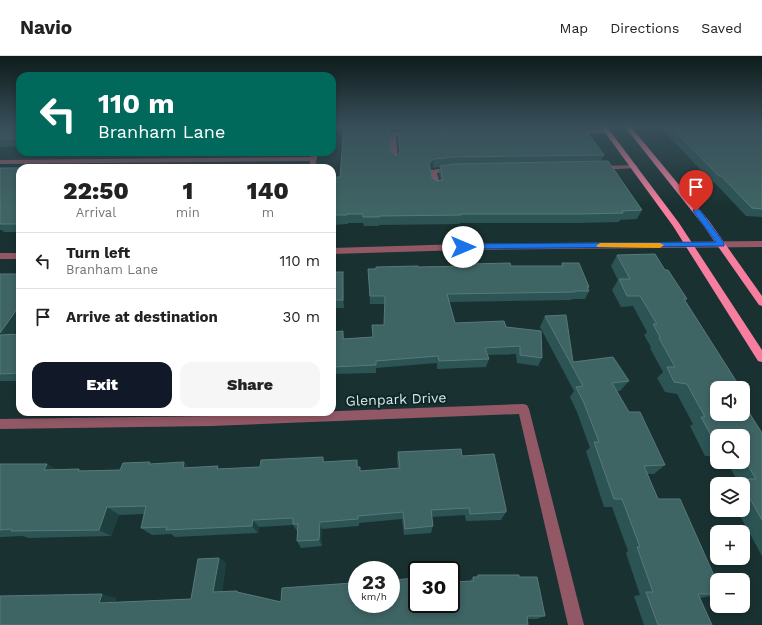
<!DOCTYPE html>
<meta charset="utf-8">
<style>
body{margin:0;font-family:"Work Sans",sans-serif;background:#f6f6f6;color:#222;height:100vh;display:flex;flex-direction:column;font-size:15px;white-space:nowrap}
*{box-sizing:border-box;margin:0}
p{font-size:13px;color:#767676}
.icon{flex:none;width:22px;height:22px;fill:none;stroke:currentColor;stroke-width:2;stroke-linecap:round;stroke-linejoin:round}
.map{position:relative;flex:1;overflow:hidden}
.side{position:absolute;left:16px;top:108px;width:320px;height:252px;display:flex;flex-direction:column;background:#fff;border-radius:12px;box-shadow:0 2px 6px #0003}
.side>*{flex:none}
.hud{position:absolute;left:16px;top:16px;width:320px;height:84px;border-radius:12px;box-shadow:0 2px 6px #0003;background:#00695c;color:#fff;overflow:hidden}
.buttons{position:absolute;left:710px;top:325px;display:grid;gap:8px}
.buttons a{display:grid;place-items:center;width:40px;height:40px;border-radius:8px;background:#fff;box-shadow:0 2px 6px #0003;font-size:20px}
.speed{position:absolute;left:348px;top:505px;display:flex;gap:8px;font-size:20px;font-weight:700;text-align:center}
.speed>*{display:grid;place-content:center;width:52px;height:52px;border-radius:50%;background:#fff;box-shadow:0 2px 6px #0003;line-height:1}
.speed small{font-size:10px;font-weight:400}
.speed .limit{border:2px solid #111;border-radius:6px;background:#fff;color:#111}
.pin{position:absolute;display:grid;place-items:center;width:34px;height:34px;color:#fff;margin:-41px -17px;border-radius:50% 50% 50% 0;rotate:-45deg;box-shadow:0 0 4px #0007}
.pin .icon{rotate:45deg}
.me{position:absolute;width:44px;margin:-22px;rotate:90deg;stroke-linejoin:round;filter:drop-shadow(0 0 3px #0008)}
.turn{display:flex;align-items:center;gap:14px;height:84px;padding:0 16px;font-size:18px}
.turn .icon{width:52px;height:52px;stroke-width:2.5}
.turn b{display:block;font-size:28px;line-height:34px}
.eta{display:flex;justify-content:space-evenly;align-items:center;height:68px;text-align:center}
.eta b{font-size:24px;font-weight:800;line-height:28px}
.button{display:flex;gap:8px;margin-top:auto;padding:8px 16px}
.button a{flex:1;height:46px;border-radius:12px;background:#111827;color:#fff;font-size:16px;font-weight:800;line-height:46px;text-align:center}
.button a+a{background:#f6f6f6;color:#222}
ul{padding:0;list-style:none}
li{display:flex;align-items:center;gap:12px;height:56px;padding:0 16px;border-top:1px solid #e0e0e0}
li div{flex:1}
li b{display:block;font-size:15px}
li em{font-style:normal}
header{display:flex;align-items:center;gap:24px;box-sizing:border-box;height:56px;padding:0 20px;background:#fff;border-bottom:1px solid #e0e0e0}
header strong{font-size:19px}
nav{display:flex;gap:22px;margin-inline-start:auto;font-size:14px}
.map>svg:first-child{display:block}
</style>
<header>
<strong>Navio</strong>
<nav><a>Map</a><a>Directions</a><a>Saved</a></nav>
</header>
<div class="map">
<svg width="762" height="569" viewBox="0 0 762 569">
<rect width="100%" height="100%" fill="#193231"/>
<g fill="none" stroke-linecap="round" stroke-linejoin="round">
<g fill="#935866" fill-rule="evenodd">
<path d="M608 74 610 75V77L574 78 571 76 574 74Z"/>
<path d="M393 76H410L413 78 410 80H396L398 105 395 107 392 105 390 78Z"/>
<path d="M312 96H318L315 112H309L310 105 0 108V104L311 101Z"/>
<path d="M635 109 638 111 637 112 599 114 596 112 599 110Z"/>
<path d="M453 111 456 113 455 114 437 117 441 131 435 132 430 115 431 114Z"/>
<path d="M762 185V191L463 194 332 198V192L463 188Z"/>
<rect x="0" y="197" width="20" height="6"/>
<path d="M523 348 527 349 529 353 584 569H568L519 358 211 370 0 373V363L211 360Z"/>
</g>
<g fill="#f77e9f" fill-rule="evenodd">
<path d="M601 71H607L679 167 762 294V306L758 305 673 170Z"/>
<path d="M625 71H631L709 165 762 240V250L759 249 703 169Z"/>
</g>
</g>
<g fill="#2c5454" fill-rule="evenodd">
<path d="M0 71H20V90L0 91Z"/>
<path d="M344 71H581L604 99 601 105 642 154 637 163 620 164 619 166 578 167H460V168L379 169V170H364L363 167H348V168L332 169V141H335L340 121ZM393 74H398V81L399 97 396 100 391 96 389 78ZM440 111 439 118 440 124 437 125 432 122 431 113 433 112Z"/>
<path d="M660 71H762V161L746 160 715 127H713Z"/>
<path d="M0 112H20V176H4L2 174H0Z"/>
<path d="M617 199 665 214 687 243 685 245 738 328 733 332 762 377V500L737 454H743V428H730L737 424 727 406H743V380H717V400H705L690 370 693 368 677 338 665 336 657 322 663 316 650 292 651 291 644 279 647 276 633 250 621 251 612 234 618 224 611 210Z"/>
<path d="M562 207 589 231 588 233 589 235 585 243H572L571 244 449 246 455 267 506 271 542 302 538 310 517 307 516 298 487 299 489 303 486 311 437 313V307L376 312V317L332 318V276L343 275 344 283 373 281 372 269H384L385 248H370L368 213 418 211 469 210 470 208 511 210H561Z"/>
<path d="M332 216 343 224 344 252H332Z"/>
<path d="M0 218H20V268L13 278H20V325H0Z"/>
<path d="M545 260 573 306 629 325 620 335H617L629 356 665 409 654 418H647L658 443 717 526V539L706 541 700 542 712 569H644L634 540 640 539 626 497 628 495 612 451H604L586 395 590 392 577 356 570 341 574 335 540 271Z"/>
<path d="M398 396 462 400 506 456 501 464 466 465 465 459 432 461 433 470 431 477 404 479 402 463 359 467V470L322 473V490L301 492 297 485V475L293 469 259 471 258 477 175 481 171 478 152 479 141 472 144 458 119 459 111 480 28 482 23 480 0 481V408H47L57 414 79 413 82 415 120 414 152 408 189 411 220 413 260 411 323 401 324 406 357 404 358 411 361 415 398 412 397 405Z"/>
<path d="M219 502 226 507 222 535 241 537 281 546 354 532V539L393 536V524L417 548 470 525 473 521H476L478 519 519 521 545 560 537 563 0 569 116 542 115 546 191 543Z"/>
</g>
<g fill="#1d403f">
<path d="M389 71H393V74L388 78Z"/>
<path d="M434 103 433 112 429 115V107Z"/>
<path d="M343 216V224L344 252 343 244Z"/>
<path d="M20 249V268L7 286 0 280V277Z"/>
<path d="M184 406 192 415 183 412Z"/>
<path d="M47 408 61 416 44 414Z"/>
<path d="M107 451 119 459 111 480 99 474Z"/>
<path d="M253 464 259 471 258 477 252 470Z"/>
<path d="M320 466 322 473V490L319 484Z"/>
<path d="M219 502 226 507 221 540 213 536Z"/>
<path d="M352 527 354 532V543L353 539Z"/>
<path d="M102 538 116 542 113 550 99 547Z"/>
</g>
<g fill="#3f6464" stroke="#577979">
<rect x="0" y="71" width="20" height="12"/>
<path d="M344 71H389L391 96 396 100 400 96 398 73 581 71 584 72 604 99 454 101 434 103 429 107 432 122 437 125 443 124 440 110 454 108 608 105 642 154 622 155 623 157 582 158H461V159L379 160V161H363V158H347V159H332V141H335L336 121H340Z"/>
<path d="M671 71H762V153L752 152 721 120H719Z"/>
<path d="M230 110H262L261 112H197H229Z"/>
<path d="M116 111 115 112H20V168H0V112Z"/>
<path d="M189 111 188 112H138Z"/>
<path d="M655 198 665 214H668L687 243H684L738 328H731L733 332H717V358H743V347L762 377V464L743 430V428H742L739 423H756L743 401V380H717V390L701 361H705L687 328 674 326 667 311H675L659 282 660 281 653 268H657L640 240H627L619 223H630L617 199Z"/>
<path d="M510 207 511 210H563L562 207H579L589 231H587L589 235H574L575 236 447 238 455 267 504 265 506 271 541 275 542 302 520 299V290L485 292 489 303 439 305 438 300 376 305V309L332 311V276L343 275V283L373 281 372 269H384L385 240H370L368 213H376V211L418 210V211L470 210V208Z"/>
<rect x="332" y="216" width="11" height="28"/>
<path d="M0 218H20V249L0 277Z"/>
<path d="M566 259 573 306 613 301 629 325 612 327 629 356H640L665 409 644 410 658 443H680L717 526V538H698L712 569H658L646 536H653L637 491H640L622 443H614L594 386H599L584 347 576 331 583 330 545 260Z"/>
<path d="M20 278V317L0 318V279Z"/>
<path d="M461 393 462 400 494 398 506 453V456L470 458 469 452 431 454 433 470 405 473 403 456 358 460V463L320 466 319 484 297 485 298 468H293V462L253 464 252 470 166 474 167 471 141 472 146 450 107 451 99 474 11 475 12 473 0 474V408H47L44 414 79 413 78 415 120 414 123 407 150 406 149 408 184 406 183 412 218 410 217 413 260 411 261 404 323 401V406L357 404V411H360V415L400 412 398 396Z"/>
<path d="M219 502 213 536 237 535V536L281 546 282 532 352 527 353 539H357V548H391V536H394L393 524 417 522V548H451V526L474 525 473 521H478V519H519V521H537L545 560H527L528 569H0V540L102 538 99 547 191 543 198 503Z"/>
</g>
<linearGradient id="sky" x2="0" y2="1"><stop stop-color="#0e1c1b"/><stop offset="0.47" stop-color="#384f5a"/><stop offset="1" stop-color="#384f5a" stop-opacity="0"/></linearGradient>
<rect width="762" height="150" fill="url(#sky)"/>
<path fill="#1a73e8" stroke="#114b97" d="M694 153H699L724 187V190L463 193 460 191 463 188 716 186 693 155Z"/>
<path fill="#f59e0b" d="M600 187H660L664 189 660 192 598 191 596 190Z"/>
<g text-anchor="middle" stroke-width="4" stroke-linejoin="round" paint-order="stroke">
<g font-size="14" fill="#dae9e8" stroke="#0f2827">
<text transform="translate(396 343) rotate(-2)" y="5">Glenpark Drive</text>
</g>
</g>
</svg>
<div class="buttons">
<a><svg class="icon" aria-label="sound" viewBox="0 0 24 24"><path d="M4 9h4l5-4v14l-5-4H4zM17 9q2 3 0 6"/></svg></a>
<a><svg class="icon" aria-label="search" viewBox="0 0 24 24"><circle cx="10" cy="10" r="6"/><path d="M15 15l6 6"/></svg></a>
<a><svg class="icon" aria-label="layers" viewBox="0 0 24 24"><path d="M12 4l9 5-9 5-9-5zM3 14l9 5 9-5"/></svg></a>
<a>+</a>
<a>−</a>
</div>
<div class="speed"><div>23<small>km/h</small></div><div class="limit">30</div></div>
<div class="pin" style="left:696px;top:155px;background:#d93025"><svg class="icon" aria-label="arrive" viewBox="0 0 24 24"><path d="M6 21V4h12l-3 4 3 4H6"/></svg></div>
<svg class="me" style="left:463px;top:191px" viewBox="-20 -20 40 40"><circle r="19" fill="#fff"/><path d="M0-13L10 11 0 6-10 11z" fill="#1a73e8"/></svg>
<div class="hud">
<div class="turn"><svg class="icon" aria-label="left" viewBox="0 0 24 24"><path d="M17 20v-9H6M10 6l-5 5 5 5"/></svg><div><b>110 m</b>Branham Lane</div></div>
</div>
<section class="side">
<div class="eta">
<div><b>22:50</b><p>Arrival</p></div>
<div><b>1</b><p>min</p></div>
<div><b>140</b><p>m</p></div>
</div>
<ul>
<li><svg class="icon" aria-label="left" viewBox="0 0 24 24"><path d="M17 20v-9H6M10 6l-5 5 5 5"/></svg><div><b>Turn left</b><p>Branham Lane</p></div><em>110 m</em></li>
<li><svg class="icon" aria-label="arrive" viewBox="0 0 24 24"><path d="M6 21V4h12l-3 4 3 4H6"/></svg><div><b>Arrive at destination</b></div><em>30 m</em></li>
</ul>
<div class="button"><a>Exit</a><a>Share</a></div>
</section>
</div>
